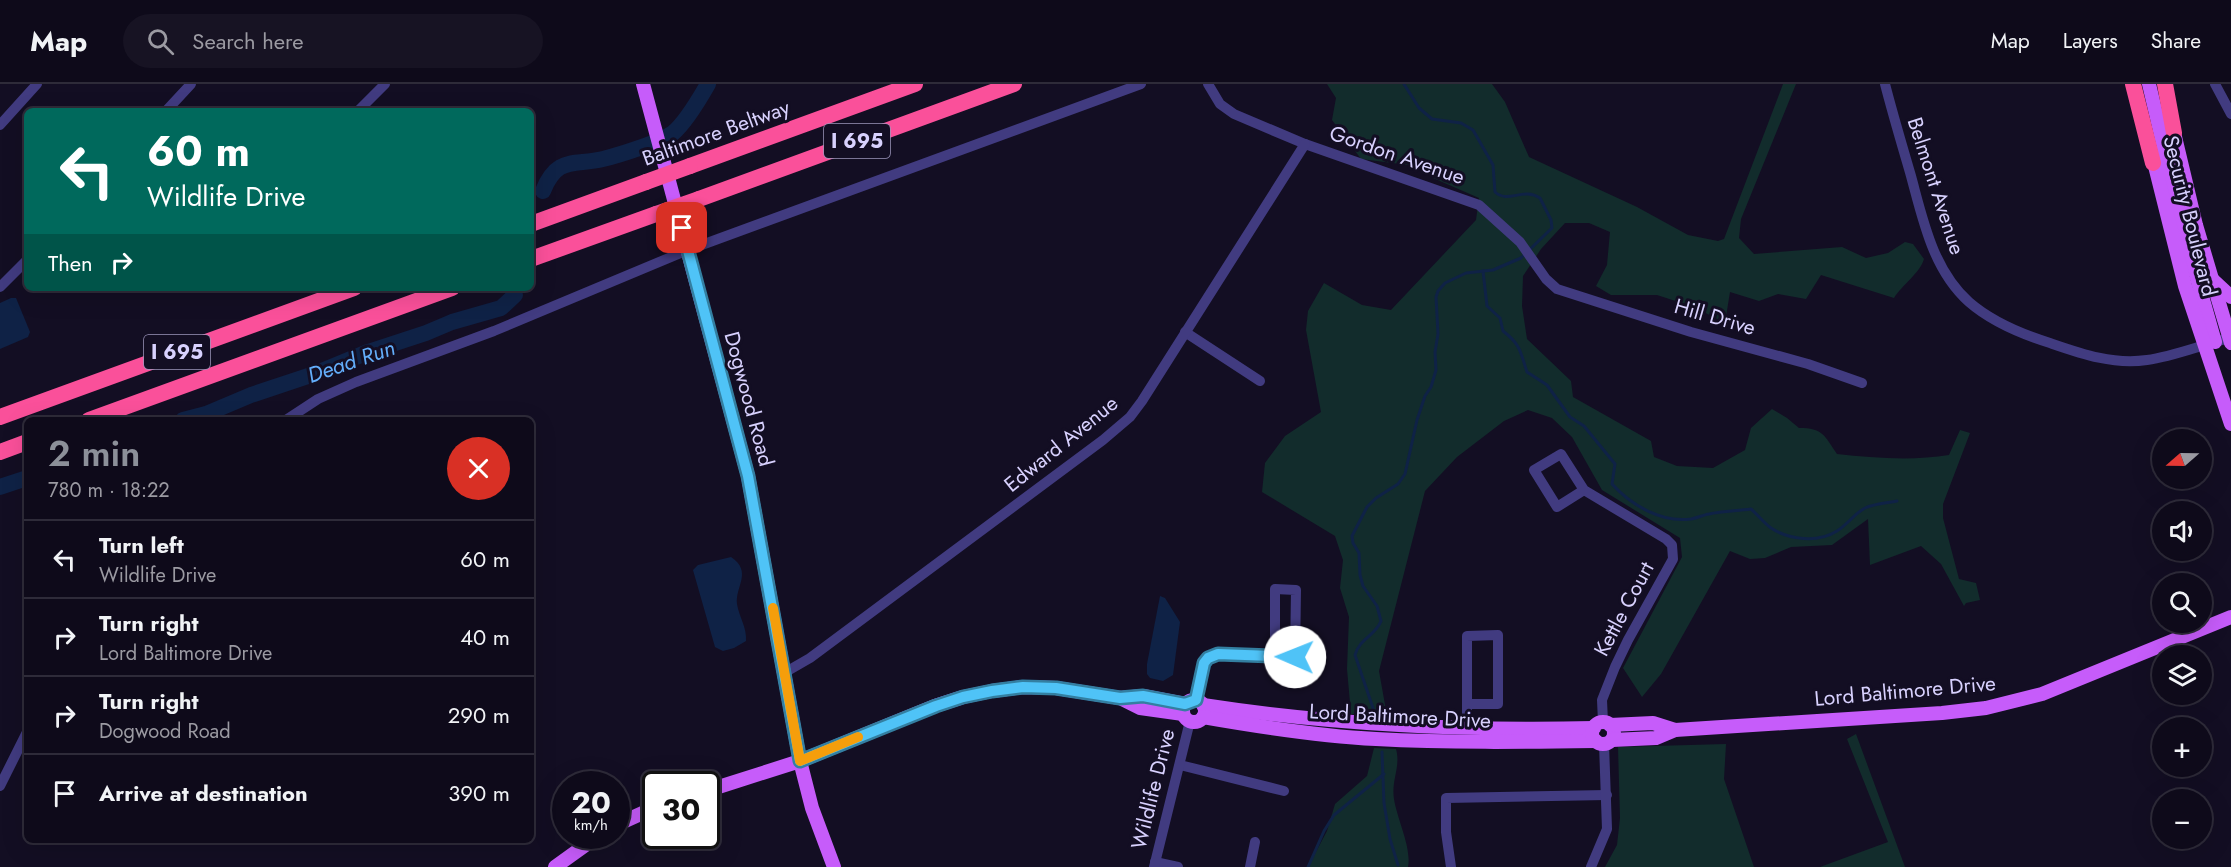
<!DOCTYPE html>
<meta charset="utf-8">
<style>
body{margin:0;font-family:Jost,sans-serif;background:#171323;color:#f1f3f6;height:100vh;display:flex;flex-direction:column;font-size:22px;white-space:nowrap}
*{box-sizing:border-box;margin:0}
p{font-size:20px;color:#9b9aa2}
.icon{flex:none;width:33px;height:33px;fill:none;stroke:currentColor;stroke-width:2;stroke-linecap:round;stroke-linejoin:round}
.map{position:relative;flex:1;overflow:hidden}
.side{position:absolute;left:24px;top:333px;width:510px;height:426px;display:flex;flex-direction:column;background:#0e0a1a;border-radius:9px;box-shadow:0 6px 24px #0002,0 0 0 2px #2e2b39}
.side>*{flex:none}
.banner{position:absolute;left:24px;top:24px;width:510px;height:183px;border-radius:9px;box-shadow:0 6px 24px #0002,0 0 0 2px #2e2b39;background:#00695c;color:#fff;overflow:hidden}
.needle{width:39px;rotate:250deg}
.buttons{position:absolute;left:2152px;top:345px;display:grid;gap:12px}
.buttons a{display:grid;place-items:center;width:60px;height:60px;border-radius:50%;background:#0e0a1a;box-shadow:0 6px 24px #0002,0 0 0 2px #2e2b39;font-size:30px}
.speed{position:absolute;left:552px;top:687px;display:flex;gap:12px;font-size:30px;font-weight:700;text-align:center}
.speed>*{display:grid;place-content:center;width:78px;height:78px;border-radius:50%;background:#0e0a1a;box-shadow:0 6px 24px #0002,0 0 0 2px #2e2b39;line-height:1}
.speed small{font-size:15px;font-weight:400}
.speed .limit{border:3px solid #111;border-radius:9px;background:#fff;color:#111}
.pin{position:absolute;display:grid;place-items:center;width:51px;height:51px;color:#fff;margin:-26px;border-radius:12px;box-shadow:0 3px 9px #0006}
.me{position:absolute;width:66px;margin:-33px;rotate:271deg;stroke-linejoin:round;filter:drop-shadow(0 0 4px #0008)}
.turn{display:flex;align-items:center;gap:21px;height:126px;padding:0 24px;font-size:27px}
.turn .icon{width:78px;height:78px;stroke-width:2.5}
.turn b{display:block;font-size:42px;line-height:51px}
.then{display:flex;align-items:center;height:57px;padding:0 24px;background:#0003;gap:12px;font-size:22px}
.round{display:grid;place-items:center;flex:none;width:63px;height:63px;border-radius:32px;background:#171323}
.overview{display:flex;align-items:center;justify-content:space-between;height:102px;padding:0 24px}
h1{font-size:36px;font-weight:600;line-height:45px;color:#8c9099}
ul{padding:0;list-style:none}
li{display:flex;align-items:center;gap:18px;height:78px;padding:0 24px;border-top:2px solid #2e2b39}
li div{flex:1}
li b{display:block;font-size:22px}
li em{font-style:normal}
header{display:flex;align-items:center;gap:36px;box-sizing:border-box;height:84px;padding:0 30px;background:#0e0a1a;border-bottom:2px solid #2e2b39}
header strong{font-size:28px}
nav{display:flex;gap:33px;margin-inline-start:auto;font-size:21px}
.search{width:420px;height:54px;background:#171323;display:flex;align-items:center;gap:15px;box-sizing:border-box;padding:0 21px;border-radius:33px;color:#9b9aa2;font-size:22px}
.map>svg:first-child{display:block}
</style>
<header>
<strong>Map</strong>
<div class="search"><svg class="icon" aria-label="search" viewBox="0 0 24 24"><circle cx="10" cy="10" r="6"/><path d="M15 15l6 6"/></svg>Search here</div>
<nav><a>Map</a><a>Layers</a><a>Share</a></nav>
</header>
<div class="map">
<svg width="2231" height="783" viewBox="0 0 2231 783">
<rect width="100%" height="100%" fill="#130e23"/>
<g fill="#122c2c">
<path d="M1327 0H1492L1505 18 1529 73 1637 123 1688 151 1718 157 1724 155 1783 0H1796L1741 135 1739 154 1754 170 1842 163 1866 174 1888 169 1905 158 1913 160 1924 175C1920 189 1902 201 1894 214L1821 191 1806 215 1778 210 1759 217 1730 208 1725 239 1694 223 1657 211H1611L1596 202 1607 181 1610 148 1589 139H1565L1541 165 1523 192 1522 222 1527 255 1571 297 1573 313 1651 357 1654 373 1677 382 1713 384 1745 366 1751 344 1772 325 1787 334 1799 344C1823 344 1824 351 1837 370 1873 374 1913 377 1949 371L1960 346 1970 349 1943 420V434L1959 495 1976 499 1980 516 1966 519 1964 522 1941 480 1921 462 1870 481 1868 435 1832 461 1791 463 1765 474 1750 475 1730 467 1661 590 1642 613 1623 584 1682 473 1680 454 1602 406 1572 353 1552 334 1528 326 1504 337 1457 373 1425 407 1379 587 1387 632 1351 630 1347 585 1349 533 1340 504 1343 476 1335 452 1262 408 1265 379 1285 352 1321 328 1306 246 1308 227 1324 199 1362 221 1391 226 1476 136 1479 114 1433 94 1424 83 1361 75 1332 36 1336 14Z"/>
<path d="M1856 650 1905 783H1820L1888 758 1847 655Z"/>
<path d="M1726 660 1724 695 1754 783H1605L1617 761 1620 734 1618 663Z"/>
<path d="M1374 664 1396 665C1401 683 1391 696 1394 715 1397 735 1412 764 1408 783H1308L1327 747 1335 720 1367 692Z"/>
</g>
<g fill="#0f2246">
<path d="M11 214H16L30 248 28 253 0 265V219Z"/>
<path d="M731 473C753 488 735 502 737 520 739 533 747 543 746 557L734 564 723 567 715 563 693 486 698 481Z"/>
<path d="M1160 512 1165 514 1180 538 1173 591 1163 597 1150 594 1147 590V580Z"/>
</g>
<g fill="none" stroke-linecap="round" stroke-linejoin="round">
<g stroke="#0f2246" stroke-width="3">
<path d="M1483 187 1487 222 1500 234 1503 247C1521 261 1520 267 1527 288L1547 301 1570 333 1584 342 1615 380 1612 400C1631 421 1661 439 1691 435 1697 434 1703 431 1709 430 1723 427 1737 427 1751 425 1758 431 1764 439 1771 444 1789 456 1818 459 1837 447 1847 441 1854 430 1865 424 1874 420 1887 419 1897 417"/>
<path d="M1374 627 1355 571C1359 555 1376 551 1381 537L1377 522 1363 502 1360 491 1359 469 1353 459 1352 452 1367 423 1376 414 1398 400 1405 390 1417 336 1425 312 1431 303 1436 286 1435 268 1438 250 1436 213 1438 207 1445 199 1466 189 1493 186 1521 174 1552 144 1551 136 1540 114C1523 103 1508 120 1495 108L1493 81 1473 46 1461 39 1432 35 1419 24 1404 0"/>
<path d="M1382 668 1384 719 1390 755 1398 781"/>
<path d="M1308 783 1324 747 1334 731 1384 690"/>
</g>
<g stroke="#0f2246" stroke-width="16">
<path d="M543 107C557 72 573 82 603 75 619 71 661 58 673 49 685 39 700 14 708 0"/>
<path d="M183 336 206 330 251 311 317 289 368 268 426 249 452 238 501 224 515 211"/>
<path d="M0 403 27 394"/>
</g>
<g stroke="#413b80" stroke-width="10">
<path d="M1208 0 1220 20 1234 30 1305 60 1479 121 1520 158 1546 195 1557 205 1691 248 1808 280 1862 299"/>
<path d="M1885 0C1893 31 1902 61 1911 92 1923 136 1933 186 1969 218 1992 238 2021 250 2050 259 2082 270 2113 281 2147 276 2176 272 2203 260 2231 254"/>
<path d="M2215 0 2231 30"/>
<path d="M166 27 191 0"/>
<path d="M358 27 385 0"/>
<path d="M0 41 37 0"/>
<path d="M0 203 27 176"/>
<path d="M1185 248 1260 297"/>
<path d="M286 336 318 315 356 298 494 247 688 166 1141 0"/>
<path d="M1584 406 1557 423 1534 386 1561 370 1584 406 1666 455 1672 461 1673 475 1628 556 1615 583 1602 616 1603 638"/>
<path d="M784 589 810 574 1103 356 1130 333 1142 317 1305 60"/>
<path d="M1195 616 1204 579 1208 574C1226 566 1273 573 1295 573L1296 506 1275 505V573"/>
<path d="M1467 620H1498V551L1467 552V644"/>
<path d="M1180 681 1284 707"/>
<path d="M0 702 27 648"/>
<path d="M1155 778 1178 783"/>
<path d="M1154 783 1190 637"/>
<path d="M1250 783 1255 758"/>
<path d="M1451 783 1446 748V714L1607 711"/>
<path d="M1591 783 1607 745 1604 660"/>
</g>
<g stroke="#c65cfa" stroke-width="14">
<path d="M643 0 748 392 800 677 812 724 834 783"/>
<path d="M2149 0 2183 145 2215 258"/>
<path d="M2172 40 2196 141 2231 259"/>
<path d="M2152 70 2185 202 2231 340"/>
<path d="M2213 196 2231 213"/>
<path d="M1122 615 1140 624 1183 630"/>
<circle cx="1194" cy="627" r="11"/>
<path d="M1203 621C1333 641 1463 647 1594 644"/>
<path d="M1203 633C1260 643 1317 652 1376 655 1449 659 1522 658 1596 657"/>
<circle cx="1603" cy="649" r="11"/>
<path d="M1610 641 1653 639 1675 646"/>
<path d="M1612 656 1656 654 1675 646 1942 629 1986 624 2042 610 2231 533"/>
<path d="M706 707 800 677 935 622 963 613 992 607 1023 603 1056 604 1120 614 1143 612 1185 620"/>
<path d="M616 741 656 723"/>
<path d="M555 783 598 752"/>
</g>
<g stroke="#fa509a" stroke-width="16">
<path d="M2133 0 2153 79"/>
<path d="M2165 0 2174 49"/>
<path d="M690 82 915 0"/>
<path d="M699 115 1014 0"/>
<path d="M531 140 646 98"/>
<path d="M531 175 656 130"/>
<path d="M0 333 354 204"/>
<path d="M89 336 452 204"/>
<path d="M0 368 27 358"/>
</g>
<g stroke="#fa509a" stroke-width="16">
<path d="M646 98 690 82"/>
<path d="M656 130 699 115"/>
</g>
</g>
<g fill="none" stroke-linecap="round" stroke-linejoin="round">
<g stroke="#337fa1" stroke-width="15">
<path id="route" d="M682 144 748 392 800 677 936 622 963 613 992 607 1023 603 1056 604 1120 614 1143 612 1185 620 1196 616 1204 579 1208 574 1218 570 1295 573"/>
</g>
<use href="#route" stroke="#4fc3f7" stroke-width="10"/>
<path stroke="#f59e0b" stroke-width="10" d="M773 524 800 677 858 653"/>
</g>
<g text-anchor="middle" stroke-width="6" stroke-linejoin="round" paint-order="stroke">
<g fill="#130e23" stroke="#9d96bc" stroke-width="1.5">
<rect x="824" y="40" width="66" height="34" rx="4.5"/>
<rect x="144" y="251" width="66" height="34" rx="4.5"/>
</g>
<g font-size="20" font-weight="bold" fill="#d8d1fe">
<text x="857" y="64">I 695</text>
<text x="177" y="275">I 695</text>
</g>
<g font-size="21" fill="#d8d1fe" stroke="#130e23">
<text transform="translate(716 49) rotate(-20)" y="7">Baltimore Beltway</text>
<text transform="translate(1397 71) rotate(19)" y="7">Gordon Avenue</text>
<text transform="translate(1936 102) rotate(72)" y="7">Belmont Avenue</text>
<text transform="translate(2190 132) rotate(76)" y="7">Security Boulevard</text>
<text transform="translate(1715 233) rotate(16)" y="7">Hill Drive</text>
<text transform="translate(749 315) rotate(75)" y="7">Dogwood Road</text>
<text transform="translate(1061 360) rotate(-39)" y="7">Edward Avenue</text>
<text transform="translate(1624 525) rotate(-62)" y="7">Kettle Court</text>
<text transform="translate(1905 607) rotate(-5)" y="7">Lord Baltimore Drive</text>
<text transform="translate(1400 632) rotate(3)" y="7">Lord Baltimore Drive</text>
<text transform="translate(1153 705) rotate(-76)" y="7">Wildlife Drive</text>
</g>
<g font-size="22" font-style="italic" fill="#63adfa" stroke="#130e23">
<text transform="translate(351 277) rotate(-19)" y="8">Dead Run</text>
</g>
</g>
</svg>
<div class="buttons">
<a><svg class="needle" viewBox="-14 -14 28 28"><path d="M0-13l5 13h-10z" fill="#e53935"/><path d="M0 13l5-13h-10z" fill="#9b9aa2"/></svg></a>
<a><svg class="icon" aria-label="sound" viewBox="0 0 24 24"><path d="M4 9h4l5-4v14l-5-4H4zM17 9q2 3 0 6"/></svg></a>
<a><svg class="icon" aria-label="search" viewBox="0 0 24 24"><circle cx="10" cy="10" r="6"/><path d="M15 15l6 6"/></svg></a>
<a><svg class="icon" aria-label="layers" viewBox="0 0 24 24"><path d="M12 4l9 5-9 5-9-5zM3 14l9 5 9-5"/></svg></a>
<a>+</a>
<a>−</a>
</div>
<div class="speed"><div>20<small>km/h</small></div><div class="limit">30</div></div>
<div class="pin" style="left:682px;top:144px;background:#d93025"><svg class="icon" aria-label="arrive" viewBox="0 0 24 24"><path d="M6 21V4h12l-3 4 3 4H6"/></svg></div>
<svg class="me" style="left:1295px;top:573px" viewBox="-20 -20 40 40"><circle r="19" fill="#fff"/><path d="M0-13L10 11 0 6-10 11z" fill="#4fc3f7"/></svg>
<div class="banner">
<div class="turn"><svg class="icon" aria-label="left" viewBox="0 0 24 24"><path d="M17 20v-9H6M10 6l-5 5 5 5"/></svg><div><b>60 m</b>Wildlife Drive</div></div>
<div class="then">Then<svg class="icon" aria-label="right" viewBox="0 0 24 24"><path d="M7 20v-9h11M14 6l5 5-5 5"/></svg></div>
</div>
<section class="side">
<div class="overview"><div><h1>2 min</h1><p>780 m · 18:22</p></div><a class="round" style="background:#d93025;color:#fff"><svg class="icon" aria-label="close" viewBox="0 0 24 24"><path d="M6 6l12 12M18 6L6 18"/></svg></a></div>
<ul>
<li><svg class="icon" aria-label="left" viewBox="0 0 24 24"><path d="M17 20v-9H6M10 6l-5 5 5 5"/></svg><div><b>Turn left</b><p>Wildlife Drive</p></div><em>60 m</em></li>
<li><svg class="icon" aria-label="right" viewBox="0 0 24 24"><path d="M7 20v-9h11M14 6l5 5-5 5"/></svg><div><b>Turn right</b><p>Lord Baltimore Drive</p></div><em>40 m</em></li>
<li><svg class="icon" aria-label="right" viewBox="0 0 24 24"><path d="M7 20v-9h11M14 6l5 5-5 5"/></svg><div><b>Turn right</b><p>Dogwood Road</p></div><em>290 m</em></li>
<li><svg class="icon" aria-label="arrive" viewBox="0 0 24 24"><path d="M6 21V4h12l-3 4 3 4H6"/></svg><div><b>Arrive at destination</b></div><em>390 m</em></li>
</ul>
</section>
</div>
